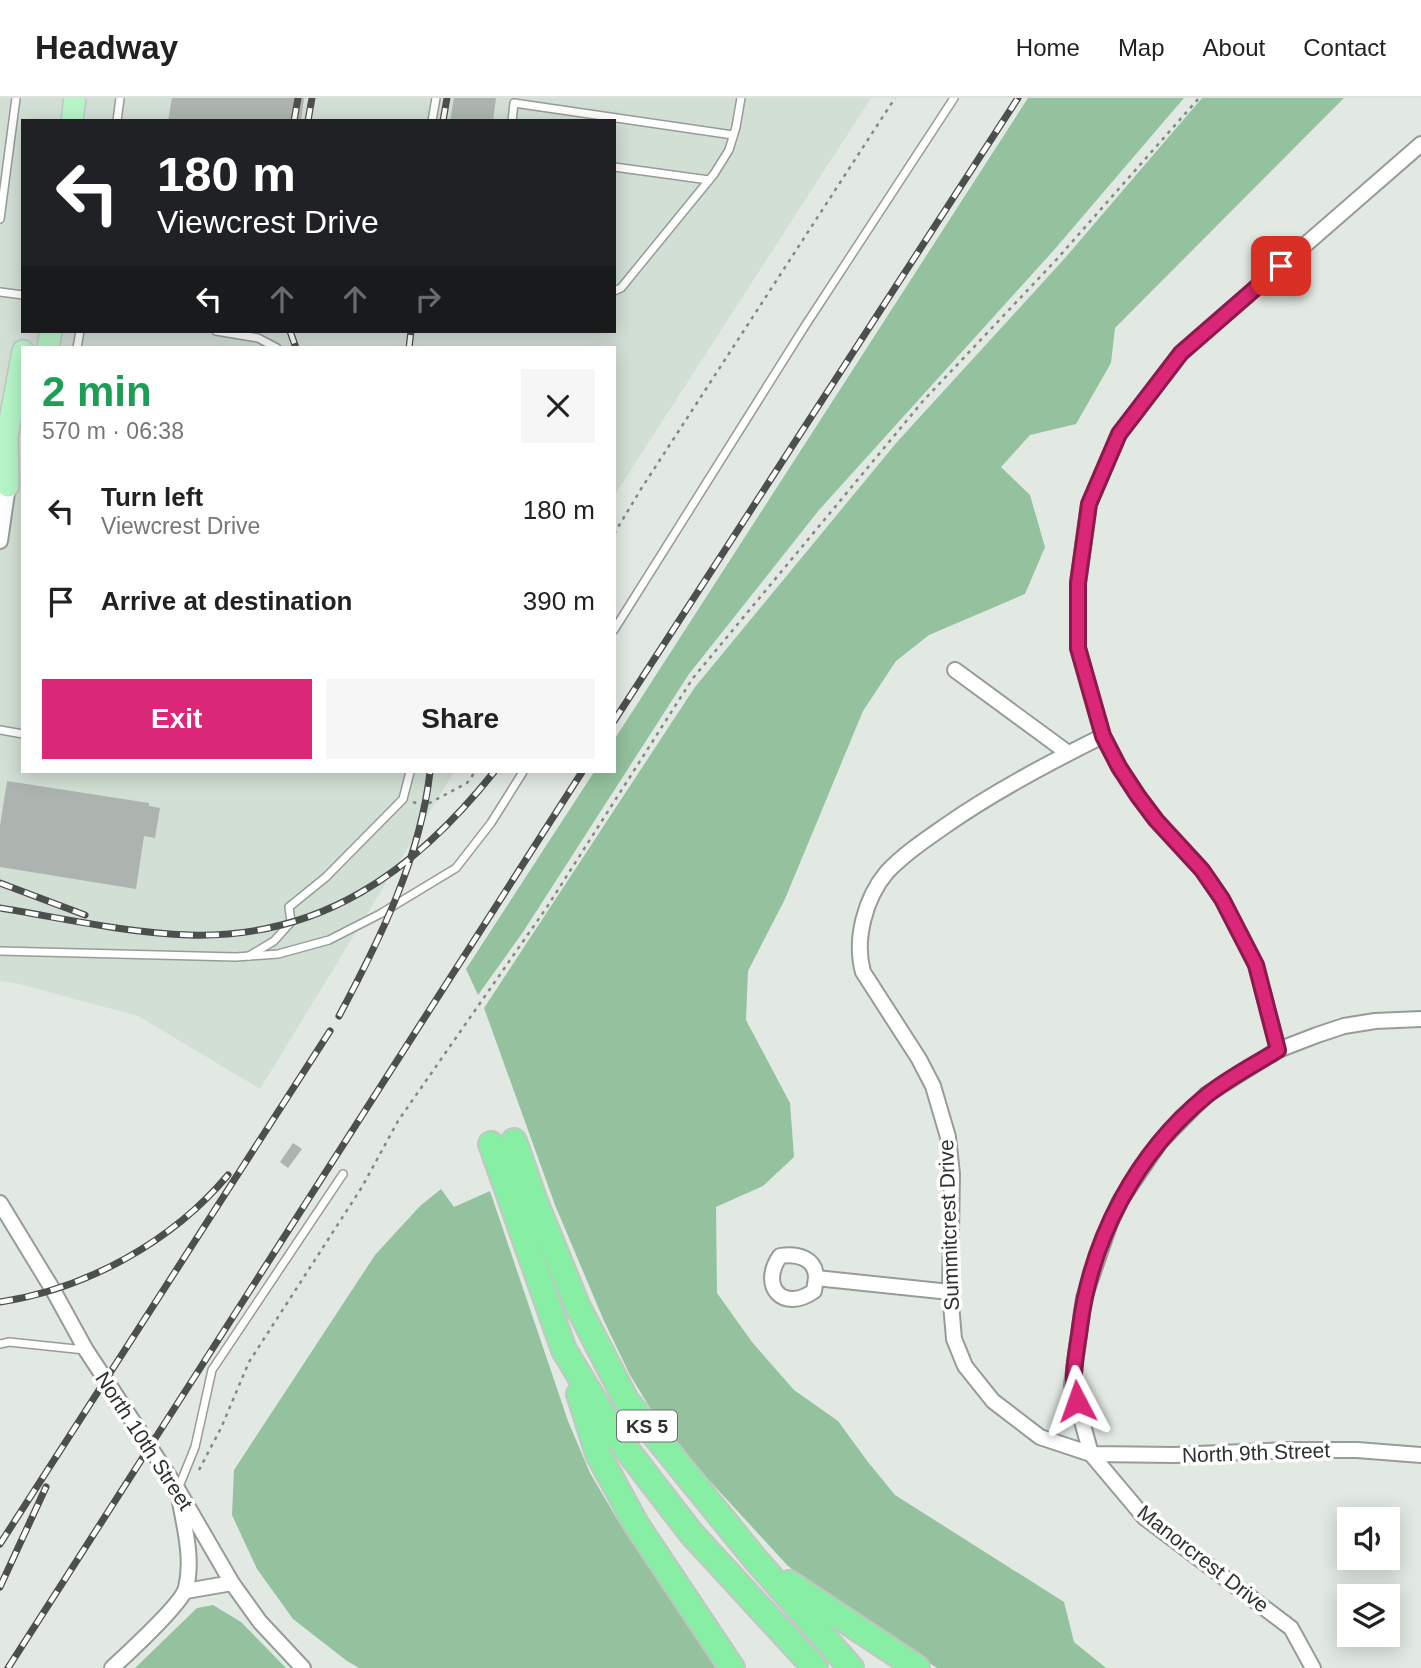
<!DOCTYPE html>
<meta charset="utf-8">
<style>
body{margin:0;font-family:Arial,sans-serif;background:#f6f6f6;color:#222;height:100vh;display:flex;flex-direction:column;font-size:26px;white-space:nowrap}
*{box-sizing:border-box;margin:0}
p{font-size:23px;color:#767676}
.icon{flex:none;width:38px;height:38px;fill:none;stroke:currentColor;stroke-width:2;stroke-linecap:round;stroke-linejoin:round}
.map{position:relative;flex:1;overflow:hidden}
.sheet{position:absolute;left:21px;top:248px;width:595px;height:427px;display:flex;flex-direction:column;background:#fff;border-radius:0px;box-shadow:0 4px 18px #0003}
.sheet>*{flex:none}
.banner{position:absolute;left:21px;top:21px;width:595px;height:214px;border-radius:0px;box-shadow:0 4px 18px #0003;background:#202124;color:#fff;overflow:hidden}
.fabs{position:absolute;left:1337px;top:1409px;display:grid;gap:14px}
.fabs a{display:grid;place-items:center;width:63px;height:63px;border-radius:0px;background:#fff;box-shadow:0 4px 18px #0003;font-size:35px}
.pin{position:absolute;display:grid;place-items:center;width:60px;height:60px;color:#fff;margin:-30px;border-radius:14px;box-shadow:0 4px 10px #0006}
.me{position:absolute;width:77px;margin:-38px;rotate:356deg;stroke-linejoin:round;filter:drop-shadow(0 0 5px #0008)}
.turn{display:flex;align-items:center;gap:24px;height:147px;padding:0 21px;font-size:32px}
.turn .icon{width:91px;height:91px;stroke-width:2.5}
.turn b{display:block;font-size:49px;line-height:60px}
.lanes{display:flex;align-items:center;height:66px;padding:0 21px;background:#0003;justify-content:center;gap:35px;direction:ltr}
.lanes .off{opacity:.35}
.round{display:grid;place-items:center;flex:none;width:74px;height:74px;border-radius:0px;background:#f6f6f6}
.head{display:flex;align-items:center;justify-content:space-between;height:119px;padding:0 21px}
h1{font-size:42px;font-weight:700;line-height:52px;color:#1e9e55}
.primary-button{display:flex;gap:14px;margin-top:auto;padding:14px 21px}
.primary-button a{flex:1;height:80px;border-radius:0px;background:#db2777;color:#fff;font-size:28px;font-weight:700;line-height:80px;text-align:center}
.primary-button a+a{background:#f6f6f6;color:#222}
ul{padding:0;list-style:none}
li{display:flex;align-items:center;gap:21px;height:91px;padding:0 21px}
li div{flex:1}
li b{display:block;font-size:26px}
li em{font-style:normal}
header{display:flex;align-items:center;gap:42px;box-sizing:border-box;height:98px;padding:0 35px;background:#fff;border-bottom:2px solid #e0e0e0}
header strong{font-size:33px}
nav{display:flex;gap:38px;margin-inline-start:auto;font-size:24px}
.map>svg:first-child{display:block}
</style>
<header>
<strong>Headway</strong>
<nav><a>Home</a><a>Map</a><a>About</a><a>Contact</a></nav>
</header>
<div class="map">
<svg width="1421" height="1570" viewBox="0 0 1421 1570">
<rect width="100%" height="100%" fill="#e2e9e3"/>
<path fill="#d2dfd5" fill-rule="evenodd" d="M0 0H871L614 398V250H23V674H454L260 991 138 918 19 886 0 883ZM23 23H614V233H23Z"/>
<g fill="#94c29e">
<path d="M1028 0H1184L1054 152 819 412 689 576 523 834 478 897 466 871 594 674H614V642Z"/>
<path d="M1202 0H1344L1115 230 1111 265 1076 326 1030 337 1001 369 1030 397 1045 449 1025 496 929 537 896 563 863 613 785 801 748 873 746 922 790 1005 794 1059 763 1088 716 1109 717 1195 752 1244 794 1292 838 1323 868 1364 895 1397 1064 1504 1074 1544 1106 1570H937L815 1491 787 1467 685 1356 655 1318 630 1277 604 1223 555 1107 484 910 695 589 897 344 1065 160Z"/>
<path d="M441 1091 454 1109 490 1093 568 1323 590 1375 620 1426 720 1570H359L347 1563 293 1521 257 1471 232 1417 234 1372 375 1157 420 1108Z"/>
<path d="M213 1507 241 1524 286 1570H135L197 1510Z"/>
</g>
<g fill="#adb4af">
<path d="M172 0H304L301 23H168Z"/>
<path d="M454 0H496L493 23H450Z"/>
<path d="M7 683 149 705V708L160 710 155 740 144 738 136 791 0 769V728Z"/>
<path d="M293 1045 302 1051 288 1070 280 1064Z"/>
</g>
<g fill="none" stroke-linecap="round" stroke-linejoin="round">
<g stroke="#969d97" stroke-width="10">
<g id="service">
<path d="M117 23 120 0"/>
<path d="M432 23 436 0"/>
<path d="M512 23 514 5 733 37"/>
<path d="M614 69 709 82"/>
<path d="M0 121 16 0"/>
<path d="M614 193 621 190 714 76 729 52 736 29 741 0"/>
<path d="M0 194 23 197"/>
<path d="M216 233 258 240 277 250"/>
<path d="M77 250 80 233"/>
<path d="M614 532 805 228 954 0"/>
<path d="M0 632 23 636"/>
<path d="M0 853 236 859 278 856 329 842 380 816 456 770 491 725 523 674"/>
<path d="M249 858 274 843 291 824 289 809 326 779 403 701 410 674"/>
<path d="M0 1246 9 1244 85 1252"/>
<path d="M178 1391 195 1349 212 1272 343 1076"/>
</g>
</g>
<g stroke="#969d97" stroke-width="18">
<g id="minor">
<path d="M0 443 8 388 1 387"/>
<path d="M955 572 1068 655"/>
<path d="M1103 638C1048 665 995 693 945 728 925 742 904 756 887 774 865 800 854 842 863 874L919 961 933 988 948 1039 952 1076 950 1194 954 1241 965 1268 993 1303 1040 1339 1091 1356 1175 1357 1290 1352H1357L1421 1357"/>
<path d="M1278 952 1256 867 1222 801 1202 772 1156 722 1138 698 1119 669 1103 638 1078 550V485L1089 406 1119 336 1181 255 1421 46"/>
<path d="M0 1105 53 1192 86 1252 178 1392 232 1485 260 1524 303 1570"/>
<path d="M816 1180 814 1193C783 1215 759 1188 780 1158 797 1155 816 1160 816 1180L950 1194"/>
<path d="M186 1493 232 1485"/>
<path d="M112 1570C126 1557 182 1506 186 1490 193 1462 185 1431 180 1404"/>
<path d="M1313 1570 1291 1530 1144 1419 1091 1356 1072 1287 1084 1200 1110 1125 1120 1103 1160 1044 1206 997 1278 952 1317 937 1344 928 1375 923 1421 921"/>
</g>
</g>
<g stroke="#c4c5c5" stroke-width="24">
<g id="primary">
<path d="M72 23 75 0"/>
<path d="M48 250 51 233"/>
<path d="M8 388 7 338 23 253"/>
</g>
</g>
<g stroke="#c4c5c5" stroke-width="28">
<g id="motorway">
<path d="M514 1043 536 1106 578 1209 626 1302 756 1462 851 1570"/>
<path d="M491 1046 564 1252 614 1335 691 1435 815 1570"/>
<path d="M579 1296 598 1356 636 1426 732 1570"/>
<path d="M789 1485 917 1570"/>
</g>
</g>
<g stroke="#838884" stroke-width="2.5" stroke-dasharray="3.5 5" stroke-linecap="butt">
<path d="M614 436 641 391 895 0"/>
<path d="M413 704 424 708 467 685 475 674"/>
<path d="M199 1372 221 1330 249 1264 362 1089 398 1023 547 809 693 580 923 303 1057 161 1199 0"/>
</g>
<use href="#service" stroke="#fff" stroke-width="7"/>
<use href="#minor" stroke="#fff" stroke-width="14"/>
<use href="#primary" stroke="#b6f5c8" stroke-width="21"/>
<use href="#motorway" stroke="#86efa3" stroke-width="24"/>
<g stroke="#4c504d" stroke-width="7">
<g id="rail">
<path d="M294 23 298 0"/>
<path d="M308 23 312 0"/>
<path d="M443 23 447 0"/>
<path d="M290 233 296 250"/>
<path d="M409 250 411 233"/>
<path d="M614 623 1018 0"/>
<path d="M0 785 85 817"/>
<path d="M0 810C61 820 127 835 189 837 321 841 415 773 494 674"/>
<path d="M339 918C380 841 420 761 430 674"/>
<path d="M0 1204C86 1191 172 1144 228 1077"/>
<path d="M0 1446 330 933"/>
<path d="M0 1489 46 1389"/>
<path d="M8 1570 582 674"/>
</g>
</g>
<use href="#rail" stroke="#fff" stroke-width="4.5" stroke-dasharray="13" stroke-linecap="butt"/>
</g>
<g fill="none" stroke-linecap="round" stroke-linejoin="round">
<g stroke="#8e194d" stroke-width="18">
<path id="route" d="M1077 1303C1070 1279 1077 1254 1080 1229 1091 1141 1137 1054 1206 998 1228 980 1254 967 1278 952L1256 867 1222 801 1202 772 1156 722 1138 698 1119 669 1103 638 1078 550V485L1089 406 1119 336 1181 255 1281 168"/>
</g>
<use href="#route" stroke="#db2777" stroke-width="12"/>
</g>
<g text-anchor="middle" stroke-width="7" stroke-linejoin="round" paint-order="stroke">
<rect fill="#fff" stroke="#6d6f6d" stroke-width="2" x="617" y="1312.5" width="60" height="31" rx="5"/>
<g font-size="19" font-weight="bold" fill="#2e312f">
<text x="647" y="1335">KS 5</text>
</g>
<g font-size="21" fill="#2e312f" stroke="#fff">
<text transform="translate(949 1127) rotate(-92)" y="7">Summitcrest Drive</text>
<text transform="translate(144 1343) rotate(57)" y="7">North 10th Street</text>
<text transform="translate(1256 1355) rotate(-2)" y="7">North 9th Street</text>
<text transform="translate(1203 1461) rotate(38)" y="7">Manorcrest Drive</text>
</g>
</g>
</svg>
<div class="fabs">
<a><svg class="icon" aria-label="sound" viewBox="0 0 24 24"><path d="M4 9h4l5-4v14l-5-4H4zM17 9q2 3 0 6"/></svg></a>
<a><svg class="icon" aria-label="layers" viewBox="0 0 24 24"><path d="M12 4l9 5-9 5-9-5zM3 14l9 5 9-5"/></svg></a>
</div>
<div class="pin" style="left:1281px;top:168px;background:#d93025"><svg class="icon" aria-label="arrive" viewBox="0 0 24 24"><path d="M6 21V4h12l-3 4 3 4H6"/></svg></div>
<svg class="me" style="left:1077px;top:1303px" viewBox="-20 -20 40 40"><path d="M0-17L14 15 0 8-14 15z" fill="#db2777" stroke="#fff" stroke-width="4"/></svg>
<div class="banner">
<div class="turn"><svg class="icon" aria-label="left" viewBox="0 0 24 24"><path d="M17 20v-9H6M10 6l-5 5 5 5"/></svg><div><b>180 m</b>Viewcrest Drive</div></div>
<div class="lanes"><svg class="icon" aria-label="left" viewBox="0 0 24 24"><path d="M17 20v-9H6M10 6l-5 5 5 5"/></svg><svg class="icon off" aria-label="ahead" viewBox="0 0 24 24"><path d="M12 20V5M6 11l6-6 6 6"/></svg><svg class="icon off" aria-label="ahead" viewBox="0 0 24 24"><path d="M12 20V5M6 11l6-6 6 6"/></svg><svg class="icon off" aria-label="right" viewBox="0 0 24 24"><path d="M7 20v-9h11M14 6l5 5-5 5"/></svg></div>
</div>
<section class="sheet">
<div class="head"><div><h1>2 min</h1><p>570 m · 06:38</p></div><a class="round"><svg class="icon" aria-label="close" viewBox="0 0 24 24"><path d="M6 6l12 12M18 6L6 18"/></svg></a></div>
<ul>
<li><svg class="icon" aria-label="left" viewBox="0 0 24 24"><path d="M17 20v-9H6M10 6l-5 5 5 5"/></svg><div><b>Turn left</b><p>Viewcrest Drive</p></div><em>180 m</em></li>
<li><svg class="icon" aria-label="arrive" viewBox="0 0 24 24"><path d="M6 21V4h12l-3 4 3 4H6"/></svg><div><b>Arrive at destination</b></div><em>390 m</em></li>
</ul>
<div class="primary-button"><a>Exit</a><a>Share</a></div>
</section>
</div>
